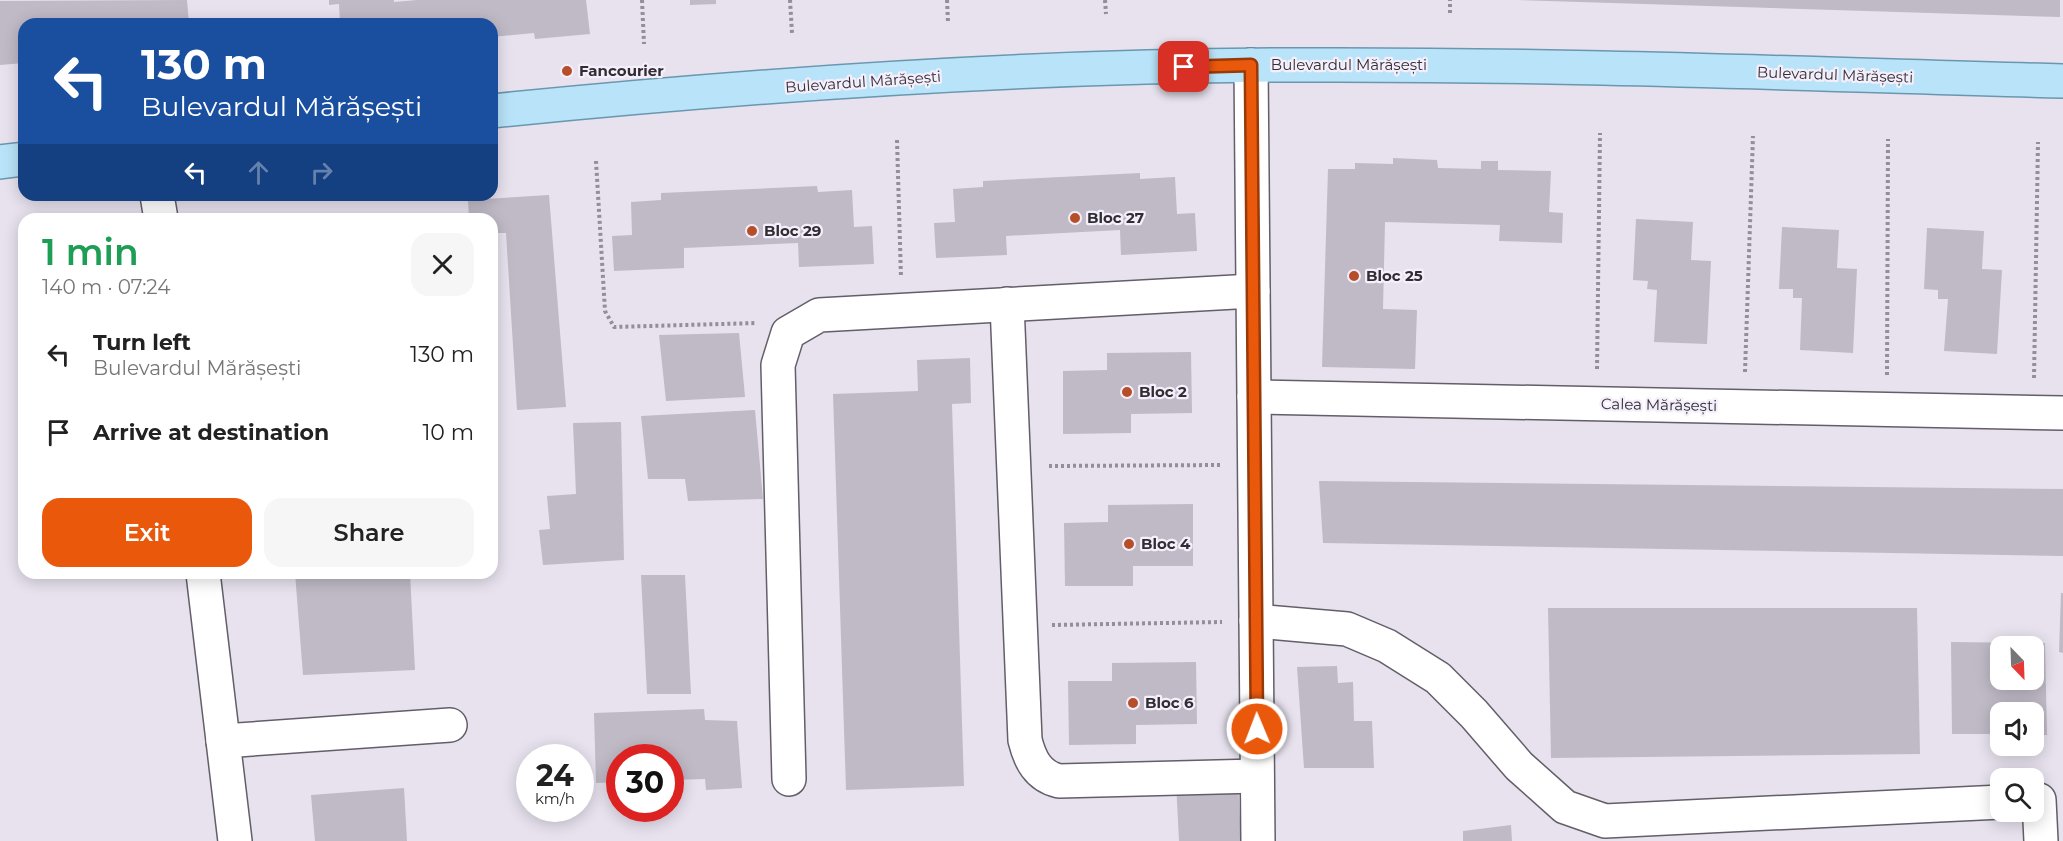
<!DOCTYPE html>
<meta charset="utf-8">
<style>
body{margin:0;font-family:Montserrat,sans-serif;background:#f6f6f6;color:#222;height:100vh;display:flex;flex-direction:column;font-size:22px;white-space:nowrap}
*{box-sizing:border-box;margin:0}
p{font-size:20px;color:#767676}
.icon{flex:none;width:33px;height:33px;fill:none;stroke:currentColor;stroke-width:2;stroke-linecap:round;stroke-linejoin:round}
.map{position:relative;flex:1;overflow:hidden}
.sheet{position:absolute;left:18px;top:213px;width:480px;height:366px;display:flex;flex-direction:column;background:#fff;border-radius:18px;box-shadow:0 3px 15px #0003}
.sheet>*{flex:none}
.top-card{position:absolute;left:18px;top:18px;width:480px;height:183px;border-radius:18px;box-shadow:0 3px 15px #0003;background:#1a4fa0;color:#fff;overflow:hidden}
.needle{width:39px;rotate:157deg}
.controls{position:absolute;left:1990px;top:636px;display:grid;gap:12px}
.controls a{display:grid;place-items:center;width:54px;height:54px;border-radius:12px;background:#fff;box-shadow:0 3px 15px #0003;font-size:30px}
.speed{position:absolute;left:516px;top:744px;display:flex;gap:12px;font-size:30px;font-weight:700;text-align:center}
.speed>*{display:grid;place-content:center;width:78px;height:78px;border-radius:50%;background:#fff;box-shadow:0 3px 15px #0003;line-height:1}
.speed small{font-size:15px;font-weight:400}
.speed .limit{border:9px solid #d22;background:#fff;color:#111}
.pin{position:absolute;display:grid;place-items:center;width:51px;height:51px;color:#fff;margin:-26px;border-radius:12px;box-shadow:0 3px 9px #0006}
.me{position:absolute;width:66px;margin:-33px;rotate:359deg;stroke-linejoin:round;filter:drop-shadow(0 0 4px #0008)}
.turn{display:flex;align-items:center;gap:21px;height:126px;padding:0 24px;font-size:27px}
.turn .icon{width:78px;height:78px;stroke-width:2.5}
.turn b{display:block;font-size:42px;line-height:51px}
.lanes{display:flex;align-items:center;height:57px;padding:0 24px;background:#0003;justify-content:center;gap:30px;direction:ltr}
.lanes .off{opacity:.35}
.round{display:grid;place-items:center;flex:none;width:63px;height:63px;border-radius:18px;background:#f6f6f6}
.overview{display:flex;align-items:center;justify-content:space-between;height:102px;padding:0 24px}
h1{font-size:36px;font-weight:600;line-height:45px;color:#1e9e55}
.cta{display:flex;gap:12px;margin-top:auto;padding:12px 24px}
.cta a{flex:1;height:69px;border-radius:18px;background:#ea580c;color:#fff;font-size:24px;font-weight:600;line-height:69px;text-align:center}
.cta a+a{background:#f6f6f6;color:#222}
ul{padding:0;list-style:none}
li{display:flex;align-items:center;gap:18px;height:78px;padding:0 24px}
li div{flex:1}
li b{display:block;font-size:22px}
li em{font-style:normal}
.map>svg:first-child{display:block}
</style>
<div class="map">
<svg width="2063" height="841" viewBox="0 0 2063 841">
<rect width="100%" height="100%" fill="#e7e2ee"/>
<g fill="#bfbac6" fill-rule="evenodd">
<path d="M187 0 189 24H24V63L0 65V1Z"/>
<path d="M329 0H394V2L417 0H586L590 34 535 39 534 33 492 37V24H340L339 4 329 5Z"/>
<path d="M690 0H716V4L690 5Z"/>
<path d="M1516 0H2060V17Z"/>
<path d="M1393 158 1437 160 1438 168 1481 169V161H1498V170L1551 171 1549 212 1563 213 1562 243 1499 241 1500 225 1385 222 1383 309 1417 310 1415 369 1322 367 1328 169H1355V163L1393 164Z"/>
<path d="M1140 173V179L1175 177 1177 214 1195 213 1197 251 1121 255 1120 230 1006 236 1007 255 936 258 934 223 955 222 953 189 983 187V181Z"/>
<path d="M817 186 818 192 852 190 854 227 872 226 874 264 799 267 798 243 684 248V268L614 271 612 236 632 235 631 202 661 200V193Z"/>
<path d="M549 195 566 407 517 410 506 233H492V219H469L468 200Z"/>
<path d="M1636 219 1693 222 1691 260 1711 261 1707 344 1654 342 1657 290 1647 289 1648 281 1633 280Z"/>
<path d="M1782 227 1839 230 1837 268 1857 269 1853 353 1800 350 1802 298H1793V289H1779Z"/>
<path d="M1927 228 1984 231 1982 269 2002 270 1997 354 1944 351 1948 299H1938V290L1924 289Z"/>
<path d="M739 333 745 397 666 401 659 335Z"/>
<path d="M1191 352 1192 413 1131 414V433L1063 434V371L1107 370V353Z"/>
<path d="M970 358 971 403 952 404 964 786 846 790 833 394 918 391 917 360Z"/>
<path d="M755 410 763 499 688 501 685 479H648L641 416Z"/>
<path d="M621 422 624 560 543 565 539 530 550 529 547 496 576 494 573 423Z"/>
<path d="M1319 481 2063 489V556L1323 543Z"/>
<path d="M1193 504V566H1133V586H1065L1064 523 1108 522V505Z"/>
<path d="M295 573H410L415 670 303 675Z"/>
<path d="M641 575H685L691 694H647Z"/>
<path d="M2061 593H2063V653L2059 652Z"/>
<path d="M1548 608H1917L1920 754 1551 758Z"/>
<path d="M1951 642 2045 643 2047 735H2034V712H2001V734H1952ZM2001 646H2034V680H2001Z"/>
<path d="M1196 662 1197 724 1136 725V744L1069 745 1068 681H1112V663Z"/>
<path d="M1337 666 1338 683 1353 682 1354 721H1372L1374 768H1304L1297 667Z"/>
<path d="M704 709 705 720 737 721 742 788 706 790 705 779 670 780V758H620V782L596 783 594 713Z"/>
<path d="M1238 781 1241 841H1179L1176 782Z"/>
<path d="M404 788 407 841H315L311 795Z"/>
<path d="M1511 825 1512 841H1463V831Z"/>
</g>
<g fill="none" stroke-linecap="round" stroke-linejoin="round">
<g stroke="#635e69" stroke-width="36">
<g id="minor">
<path d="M1251 65 1258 841"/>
<path d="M157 195 161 219"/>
<path d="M1007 304 1025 740C1030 760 1038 776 1059 781L1257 776"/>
<path d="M1254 397 2063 413"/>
<path d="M203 573 235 841"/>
<path d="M1256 621 1347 629 1387 646 1438 678 1474 714 1519 766 1565 807 1605 821 2001 802"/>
<path d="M223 741 450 725"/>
<path d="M789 779 778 365 788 333 819 315 1253 291"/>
<path d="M2034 800H2039L2041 841"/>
</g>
</g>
<g stroke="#6a97b0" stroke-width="36">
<g id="major">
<path d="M492 111C761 84 1034 65 1304 65 1557 64 1810 74 2063 81"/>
<path d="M0 162 24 159"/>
</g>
</g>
<g stroke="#928f98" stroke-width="4" stroke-dasharray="3 3" stroke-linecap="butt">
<path d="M642 0 644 44"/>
<path d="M790 0 792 33"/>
<path d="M947 0 948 22"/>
<path d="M1105 0 1106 14"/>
<path d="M1450 13V0"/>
<path d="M897 140 901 278"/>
<path d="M596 161 605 311 614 327 756 323"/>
<path d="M1597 369 1600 133"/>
<path d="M1745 372 1753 136"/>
<path d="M1887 375 1888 139"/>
<path d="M2034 378 2038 142"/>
<path d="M1049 466 1221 465"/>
<path d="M1052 625 1222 622"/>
</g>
<use href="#minor" stroke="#fff" stroke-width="33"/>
<use href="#major" stroke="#b9e3f8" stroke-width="33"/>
</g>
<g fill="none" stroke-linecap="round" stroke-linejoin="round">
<g stroke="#983908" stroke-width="15">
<path id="route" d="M1184 67 1251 65 1257 729"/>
</g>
<use href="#route" stroke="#ea580c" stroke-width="10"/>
</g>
<g fill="#b64e2a" stroke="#f5effc" stroke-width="2">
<circle cx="567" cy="71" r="6"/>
<circle cx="1075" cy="218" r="6"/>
<circle cx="752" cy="231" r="6"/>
<circle cx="1354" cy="276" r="6"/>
<circle cx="1127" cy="392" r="6"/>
<circle cx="1129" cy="544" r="6"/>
<circle cx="1133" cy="703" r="6"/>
</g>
<g text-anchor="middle" stroke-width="4.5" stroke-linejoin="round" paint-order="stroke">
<g font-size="15" fill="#302e33" stroke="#f5effc">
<text x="1349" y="70">Bulevardul Mărășești</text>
<text transform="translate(1835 75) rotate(2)" y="5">Bulevardul Mărășești</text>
<text transform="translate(863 82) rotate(-4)" y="5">Bulevardul Mărășești</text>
<text transform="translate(1659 405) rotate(1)" y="5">Calea Mărășești</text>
</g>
<g font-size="15" font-weight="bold" fill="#302e33" stroke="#f5effc" text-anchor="start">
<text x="579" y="76">Fancourier</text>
<text x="1087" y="223">Bloc 27</text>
<text x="764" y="236">Bloc 29</text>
<text x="1366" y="281">Bloc 25</text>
<text x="1139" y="397">Bloc 2</text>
<text x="1141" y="549">Bloc 4</text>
<text x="1145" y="708">Bloc 6</text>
</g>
</g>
</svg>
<div class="controls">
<a><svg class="needle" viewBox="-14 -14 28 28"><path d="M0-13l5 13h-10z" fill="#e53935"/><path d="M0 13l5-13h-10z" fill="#767676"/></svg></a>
<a><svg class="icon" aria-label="sound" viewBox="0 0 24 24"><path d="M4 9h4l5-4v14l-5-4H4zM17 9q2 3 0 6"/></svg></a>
<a><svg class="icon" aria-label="search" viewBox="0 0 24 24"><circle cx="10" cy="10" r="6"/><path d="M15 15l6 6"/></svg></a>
</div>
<div class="speed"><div>24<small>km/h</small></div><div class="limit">30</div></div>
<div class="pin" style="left:1184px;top:67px;background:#d93025"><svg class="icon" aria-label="arrive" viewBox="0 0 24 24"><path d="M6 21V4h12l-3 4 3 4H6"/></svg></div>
<svg class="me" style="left:1257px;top:729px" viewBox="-20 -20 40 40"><circle r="17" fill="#ea580c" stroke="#fff" stroke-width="3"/><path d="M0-11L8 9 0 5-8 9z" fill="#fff"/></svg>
<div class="top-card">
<div class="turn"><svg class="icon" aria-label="left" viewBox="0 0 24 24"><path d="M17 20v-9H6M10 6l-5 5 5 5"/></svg><div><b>130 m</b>Bulevardul Mărășești</div></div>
<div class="lanes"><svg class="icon" aria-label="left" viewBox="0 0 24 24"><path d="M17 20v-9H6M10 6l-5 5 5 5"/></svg><svg class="icon off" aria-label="ahead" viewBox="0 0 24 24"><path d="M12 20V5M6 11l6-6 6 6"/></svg><svg class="icon off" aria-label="right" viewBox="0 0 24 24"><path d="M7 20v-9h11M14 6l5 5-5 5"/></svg></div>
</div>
<section class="sheet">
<div class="overview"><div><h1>1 min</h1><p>140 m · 07:24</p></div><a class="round"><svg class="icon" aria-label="close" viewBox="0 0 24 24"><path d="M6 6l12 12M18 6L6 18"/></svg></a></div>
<ul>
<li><svg class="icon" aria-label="left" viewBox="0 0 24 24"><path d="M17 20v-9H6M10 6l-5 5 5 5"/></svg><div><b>Turn left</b><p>Bulevardul Mărășești</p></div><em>130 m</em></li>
<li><svg class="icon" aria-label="arrive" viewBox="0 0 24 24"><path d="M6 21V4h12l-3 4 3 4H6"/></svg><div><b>Arrive at destination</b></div><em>10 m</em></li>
</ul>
<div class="cta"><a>Exit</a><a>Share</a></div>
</section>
</div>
